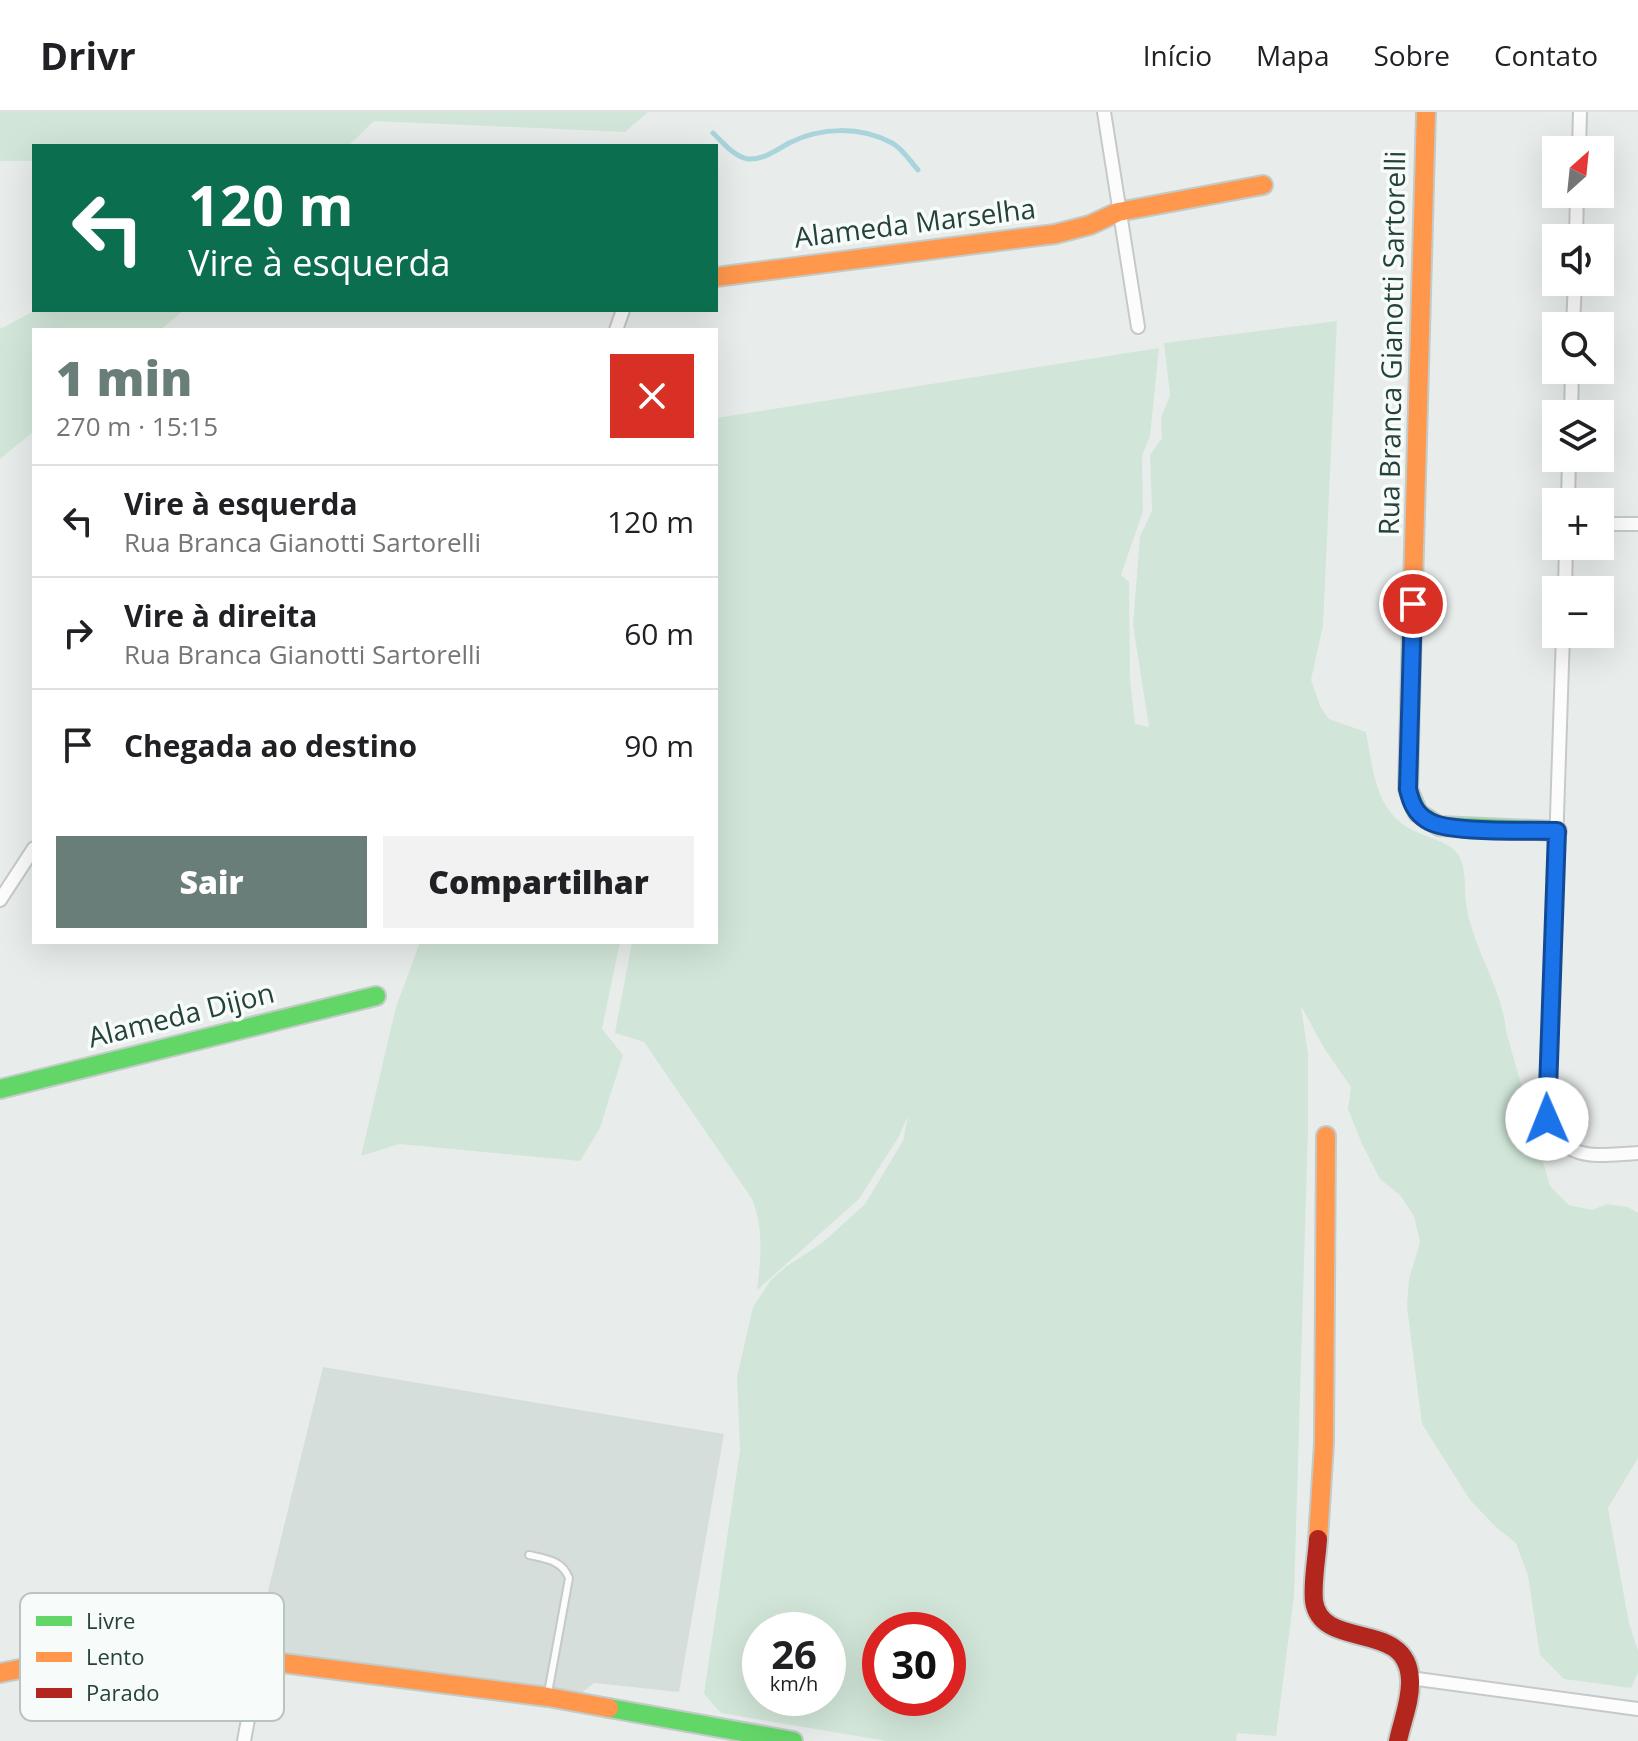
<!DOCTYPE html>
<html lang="pt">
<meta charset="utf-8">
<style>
body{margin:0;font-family:"Open Sans",sans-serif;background:#f2f2f2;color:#202124;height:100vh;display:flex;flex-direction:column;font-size:30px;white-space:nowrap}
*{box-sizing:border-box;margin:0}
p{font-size:26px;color:#757577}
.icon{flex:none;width:44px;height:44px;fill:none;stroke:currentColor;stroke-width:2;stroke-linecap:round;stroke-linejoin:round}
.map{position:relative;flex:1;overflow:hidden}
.side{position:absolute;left:32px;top:216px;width:686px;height:616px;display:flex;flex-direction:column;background:#fff;border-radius:0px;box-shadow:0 8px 32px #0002}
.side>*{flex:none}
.guide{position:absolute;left:32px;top:32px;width:686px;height:168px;border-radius:0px;box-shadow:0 8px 32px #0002;background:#0b6e4f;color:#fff;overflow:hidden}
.needle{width:52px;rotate:27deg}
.fabs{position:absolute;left:1542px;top:24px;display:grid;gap:16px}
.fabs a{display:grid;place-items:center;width:72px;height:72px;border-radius:0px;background:#fff;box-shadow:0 8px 32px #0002;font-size:40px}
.speed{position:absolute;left:742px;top:1500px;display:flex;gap:16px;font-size:40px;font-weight:700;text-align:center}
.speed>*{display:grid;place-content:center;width:104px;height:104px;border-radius:50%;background:#fff;box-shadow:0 8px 32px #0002;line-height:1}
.speed small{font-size:20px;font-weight:400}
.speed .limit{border:12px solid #d22;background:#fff;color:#111}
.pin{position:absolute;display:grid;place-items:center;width:68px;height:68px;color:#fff;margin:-34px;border:4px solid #fff;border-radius:50%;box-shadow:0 2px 8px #0007}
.me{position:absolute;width:88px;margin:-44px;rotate:359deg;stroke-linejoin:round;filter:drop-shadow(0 0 6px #0008)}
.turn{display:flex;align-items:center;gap:28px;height:168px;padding:0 24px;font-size:36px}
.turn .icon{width:104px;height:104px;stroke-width:2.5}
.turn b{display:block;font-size:56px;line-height:68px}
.round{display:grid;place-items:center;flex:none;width:84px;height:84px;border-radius:0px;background:#f2f2f2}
.summary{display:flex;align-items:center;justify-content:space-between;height:136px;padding:0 24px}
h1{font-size:48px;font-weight:800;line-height:60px;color:#697e78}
.button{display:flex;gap:16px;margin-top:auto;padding:16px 24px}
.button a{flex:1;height:92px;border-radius:0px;background:#697e78;color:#fff;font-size:32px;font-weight:800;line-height:92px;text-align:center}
.button a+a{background:#f2f2f2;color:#202124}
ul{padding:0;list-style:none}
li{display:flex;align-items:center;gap:24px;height:112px;padding:0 24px;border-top:2px solid #e0e0e0}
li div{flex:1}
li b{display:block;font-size:30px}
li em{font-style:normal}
header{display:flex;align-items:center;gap:48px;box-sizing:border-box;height:112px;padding:0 40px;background:#fff;border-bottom:2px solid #e0e0e0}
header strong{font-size:38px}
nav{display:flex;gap:44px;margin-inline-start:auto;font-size:28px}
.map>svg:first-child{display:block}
</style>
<header>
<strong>Drivr</strong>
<nav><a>Início</a><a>Mapa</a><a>Sobre</a><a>Contato</a></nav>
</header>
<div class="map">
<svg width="1638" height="1629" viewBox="0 0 1638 1629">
<rect width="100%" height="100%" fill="#e8edeb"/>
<path fill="#d6dedb" d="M323 1255 724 1322 679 1580 594 1571 579 1583 253 1540Z"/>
<g fill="#d1e6d8" fill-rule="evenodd">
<path d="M0 0H648L625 20 374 9 348 34H34V49H0Z"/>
<path d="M36 198H184L160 218H34V319L0 347V217Z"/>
<path d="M1337 209 1323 514 1311 568 1321 596 1329 607 1366 620C1374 662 1375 704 1421 722 1433 727 1450 731 1458 742 1467 757 1464 775 1466 790 1471 835 1502 873 1506 919L1550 1074 1569 1093 1592 1098 1607 1092 1628 1095 1638 1101V1346L1608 1396 1629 1511 1638 1539V1561L1631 1576 1564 1567 1540 1543 1528 1464 1516 1431 1496 1415 1470 1388 1422 1312 1407 1195 1409 1167 1420 1130 1414 1104 1400 1083 1380 1067 1362 1032 1348 997 1351 975 1324 936 1301 894 1308 942V1018L1294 1484 1276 1624 1237 1621 1236 1629H886L721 1601 704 1582 740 1338 737 1265 753 1195 771 1168 787 1154 822 1131 865 1092 903 1029 908 1004 898 1026 859 1087 757 1178C761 1146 764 1118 752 1087L644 930 615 921 632 830H716V306L1159 236 1150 324 1142 344 1143 399 1121 463 1129 470 1130 567 1135 612 1149 615 1133 513 1140 424 1152 399 1150 343 1162 326 1161 306 1170 283 1164 231ZM828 1518V1586H760V1518ZM880 1518H948V1586H880Z"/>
<path d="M420 830H620L602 917 623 943 600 1016 580 1049 399 1032 361 1044 396 895Z"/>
</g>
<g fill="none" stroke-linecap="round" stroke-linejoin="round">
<path stroke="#a9d4db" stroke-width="5" d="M713 21C723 30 734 45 748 47 763 48 777 38 789 31 821 15 860 14 892 31 902 36 910 49 918 58"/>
<g stroke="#c5cac8" stroke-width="10">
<path id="lane" d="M529 1443C546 1447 562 1448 569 1466L548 1581"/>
</g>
<g stroke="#c5cac8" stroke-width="16">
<g id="street">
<path d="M1104 0 1138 215"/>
<path d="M1579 38 1580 0"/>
<path d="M1576 126 1577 82"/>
<path d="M1573 214 1575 170"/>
<path d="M616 218 623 198"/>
<path d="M1571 302 1572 258"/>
<path d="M1568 390 1569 346"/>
<path d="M1600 412H1638"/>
<path d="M1565 478 1566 434"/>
<path d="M1563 522 1547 1007C1566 1052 1597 1043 1638 1041"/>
<path d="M0 788 34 736"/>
<path d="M1410 1566 1638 1597"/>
<path d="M244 1629 259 1548"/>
</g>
</g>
<g stroke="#c3cbc8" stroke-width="22">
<g id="fast">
<path d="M1412 510 1408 677 1418 701 1439 714 1557 719"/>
<path d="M0 977 376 884"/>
<path d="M609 1596 793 1629"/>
</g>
</g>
<g stroke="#c3cbc8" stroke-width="22">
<g id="slow">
<path d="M716 165 1055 122 1090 113 1118 100 1263 73"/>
<path d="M1412 510 1426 0"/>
<path d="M1318 1427 1324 1331 1326 1024"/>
<path d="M0 1561 71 1547 122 1542 259 1548 548 1585 609 1596"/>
</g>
</g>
<g stroke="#c3cbc8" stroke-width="22">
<path id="jam" d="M1318 1427C1317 1446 1312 1469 1314 1489 1321 1540 1408 1506 1410 1568 1411 1589 1402 1609 1398 1629"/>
</g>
<use href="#lane" stroke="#fcfcfc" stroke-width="6"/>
<use href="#street" stroke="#fcfcfc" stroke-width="12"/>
<use href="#fast" stroke="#63d668" stroke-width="18"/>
<use href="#slow" stroke="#ff974d" stroke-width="18"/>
<use href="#jam" stroke="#b3261e" stroke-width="18"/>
</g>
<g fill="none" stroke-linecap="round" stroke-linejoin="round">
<g stroke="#114b97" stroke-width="20">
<path id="route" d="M1413 492 1408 677C1411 690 1415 701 1427 708 1446 722 1530 718 1557 719L1547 1007"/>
</g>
<use href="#route" stroke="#1a73e8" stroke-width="14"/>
</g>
<g text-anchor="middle" stroke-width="7" stroke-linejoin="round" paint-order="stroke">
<g font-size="28" fill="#24423a" stroke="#f7fbf9">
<text transform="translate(915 111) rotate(-7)" y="10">Alameda Marselha</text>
<text transform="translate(1392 231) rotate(-89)" y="10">Rua Branca Gianotti Sartorelli</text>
<text transform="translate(181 903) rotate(-14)" y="10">Alameda Dijon</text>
</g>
</g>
<rect x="20" y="1481" width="264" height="128" rx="12" fill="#f7fbf9" stroke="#b8c4c0" stroke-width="2"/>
<rect x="36" y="1504" width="36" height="10" fill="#63d668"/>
<rect x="36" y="1540" width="36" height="10" fill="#ff974d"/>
<rect x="36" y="1576" width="36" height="10" fill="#b3261e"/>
<g font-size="22" fill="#24423a">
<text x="86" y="1517">Livre</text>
<text x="86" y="1553">Lento</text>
<text x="86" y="1589">Parado</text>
</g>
</svg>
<div class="fabs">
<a><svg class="needle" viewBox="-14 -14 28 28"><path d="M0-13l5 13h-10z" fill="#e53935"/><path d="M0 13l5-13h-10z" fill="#757577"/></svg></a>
<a><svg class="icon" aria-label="sound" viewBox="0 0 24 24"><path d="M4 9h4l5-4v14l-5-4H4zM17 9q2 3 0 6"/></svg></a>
<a><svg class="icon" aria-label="search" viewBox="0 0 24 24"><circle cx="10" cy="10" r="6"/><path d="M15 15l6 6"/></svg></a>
<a><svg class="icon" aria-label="layers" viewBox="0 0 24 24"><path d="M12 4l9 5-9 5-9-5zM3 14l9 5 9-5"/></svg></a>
<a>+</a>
<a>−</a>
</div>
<div class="speed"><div>26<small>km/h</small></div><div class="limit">30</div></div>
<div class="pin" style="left:1413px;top:492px;background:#d93025"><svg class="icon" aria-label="arrive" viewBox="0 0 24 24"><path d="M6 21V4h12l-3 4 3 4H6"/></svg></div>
<svg class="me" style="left:1547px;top:1007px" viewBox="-20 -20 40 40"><circle r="19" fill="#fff"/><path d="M0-13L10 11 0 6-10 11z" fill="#1a73e8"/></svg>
<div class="guide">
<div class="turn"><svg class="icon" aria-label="left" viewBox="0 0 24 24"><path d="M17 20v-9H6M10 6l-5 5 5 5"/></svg><div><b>120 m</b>Vire à esquerda</div></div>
</div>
<section class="side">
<div class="summary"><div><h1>1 min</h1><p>270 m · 15:15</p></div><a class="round" style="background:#d93025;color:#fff"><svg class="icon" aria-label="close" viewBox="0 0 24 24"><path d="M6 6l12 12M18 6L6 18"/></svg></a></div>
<ul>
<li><svg class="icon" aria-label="left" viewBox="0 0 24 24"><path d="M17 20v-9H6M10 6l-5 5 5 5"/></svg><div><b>Vire à esquerda</b><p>Rua Branca Gianotti Sartorelli</p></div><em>120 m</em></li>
<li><svg class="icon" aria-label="right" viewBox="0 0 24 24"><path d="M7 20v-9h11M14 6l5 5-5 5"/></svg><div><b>Vire à direita</b><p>Rua Branca Gianotti Sartorelli</p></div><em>60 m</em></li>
<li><svg class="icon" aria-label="arrive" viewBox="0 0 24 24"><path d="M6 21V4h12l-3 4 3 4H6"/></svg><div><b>Chegada ao destino</b></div><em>90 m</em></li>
</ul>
<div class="button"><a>Sair</a><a>Compartilhar</a></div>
</section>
</div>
